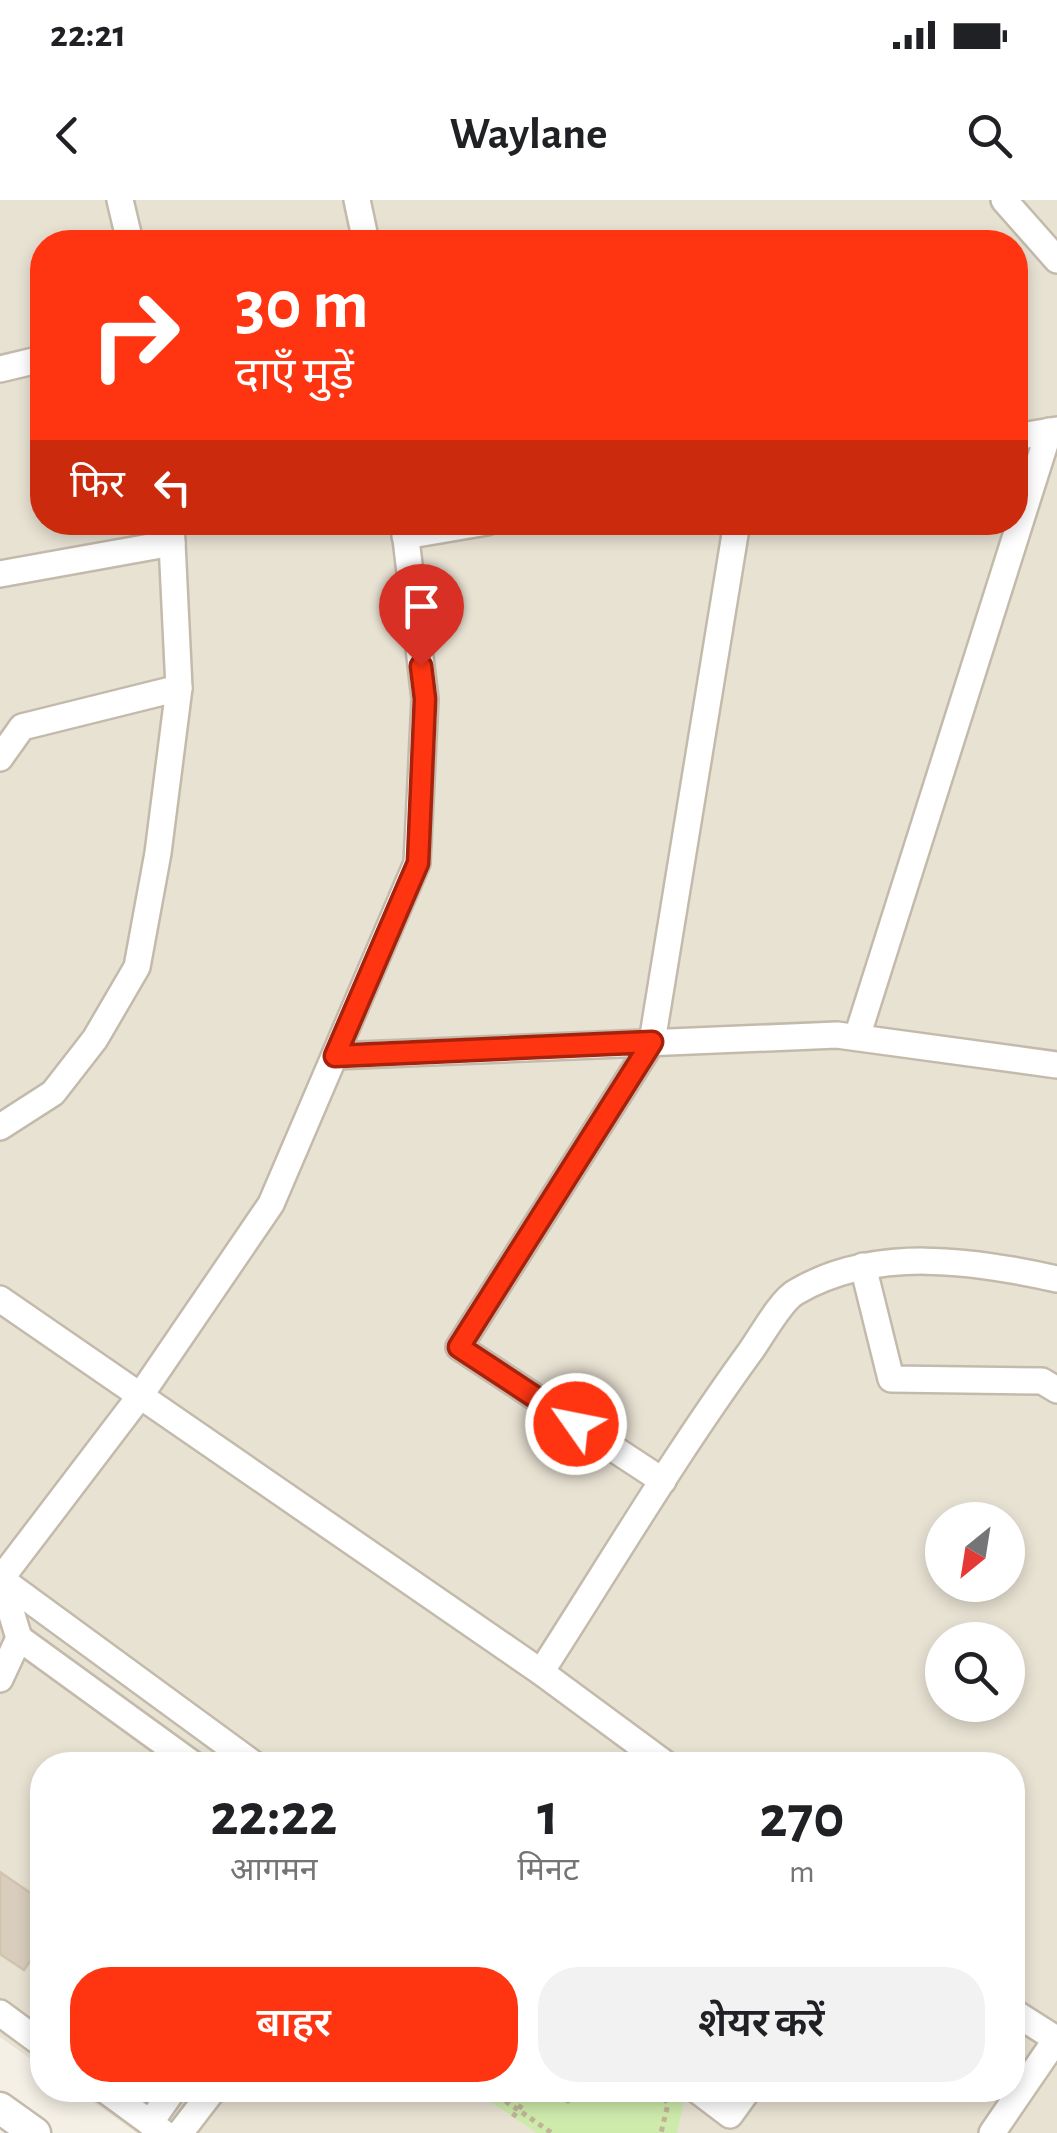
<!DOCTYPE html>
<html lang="hi">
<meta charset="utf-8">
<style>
body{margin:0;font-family:"Alegreya Sans","Noto Sans Devanagari",sans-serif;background:#f2f2f2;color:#202124;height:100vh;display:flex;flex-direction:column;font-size:38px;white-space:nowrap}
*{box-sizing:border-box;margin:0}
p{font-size:32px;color:#757577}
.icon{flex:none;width:55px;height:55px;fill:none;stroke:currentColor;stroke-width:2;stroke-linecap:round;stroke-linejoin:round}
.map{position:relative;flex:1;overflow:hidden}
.sheet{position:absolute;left:30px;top:1552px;width:995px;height:350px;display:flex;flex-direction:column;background:#fff;border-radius:40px;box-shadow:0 5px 15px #0003}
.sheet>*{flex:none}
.banner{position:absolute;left:30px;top:30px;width:998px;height:305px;border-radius:40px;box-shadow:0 5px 15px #0003;background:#ff3511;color:#fff;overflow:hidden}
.needle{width:65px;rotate:210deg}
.tools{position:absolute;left:925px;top:1302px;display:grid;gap:20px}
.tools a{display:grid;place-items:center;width:100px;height:100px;border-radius:50%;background:#fff;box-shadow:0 5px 15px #0003;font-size:50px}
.pin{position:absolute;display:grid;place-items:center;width:85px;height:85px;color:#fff;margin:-102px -42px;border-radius:50% 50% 50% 0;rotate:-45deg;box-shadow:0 0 10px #0007}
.pin .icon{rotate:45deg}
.me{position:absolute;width:110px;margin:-55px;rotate:303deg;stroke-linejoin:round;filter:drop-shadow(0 0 8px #0008)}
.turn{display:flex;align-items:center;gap:35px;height:210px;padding:0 40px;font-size:45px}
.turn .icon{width:130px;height:130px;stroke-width:2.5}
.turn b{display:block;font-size:70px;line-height:85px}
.then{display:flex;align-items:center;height:95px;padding:0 40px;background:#0003;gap:20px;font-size:38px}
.eta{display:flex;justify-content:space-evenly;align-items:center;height:170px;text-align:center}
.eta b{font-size:60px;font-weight:600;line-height:70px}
.cta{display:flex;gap:20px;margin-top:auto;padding:20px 40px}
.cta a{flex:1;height:115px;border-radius:40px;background:#ff3511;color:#fff;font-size:40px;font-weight:600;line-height:115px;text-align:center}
.cta a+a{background:#f2f2f2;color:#202124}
.status{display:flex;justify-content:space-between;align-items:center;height:70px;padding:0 50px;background:#fff;direction:ltr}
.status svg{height:28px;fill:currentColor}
header{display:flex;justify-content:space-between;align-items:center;height:130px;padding:0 40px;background:#fff;font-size:45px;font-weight:600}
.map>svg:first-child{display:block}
</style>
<div class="status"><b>22:21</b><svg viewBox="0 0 49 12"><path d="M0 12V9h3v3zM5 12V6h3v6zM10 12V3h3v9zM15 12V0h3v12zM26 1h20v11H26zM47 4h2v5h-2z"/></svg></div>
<header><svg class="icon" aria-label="back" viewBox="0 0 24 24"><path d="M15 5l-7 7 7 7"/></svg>Waylane<svg class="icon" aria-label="search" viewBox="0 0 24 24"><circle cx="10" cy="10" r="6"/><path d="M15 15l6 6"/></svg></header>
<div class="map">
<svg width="1057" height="1933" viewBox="0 0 1057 1933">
<rect width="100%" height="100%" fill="#f4f0e6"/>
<path fill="#e8e2d3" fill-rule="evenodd" d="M0 0H1057V1933H137L76 1890H1012V1565H42V1867L0 1837ZM42 42H1015V322H42ZM942 1320H1008V1385H942ZM942 1440H1008V1505H942Z"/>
<path fill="#ceebac" d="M473 1890H677L685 1896 677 1933H537Z"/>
<path fill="#d9cebd" stroke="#d1c3ad" stroke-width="2.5" d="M0 1672 42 1701V1743L24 1770 0 1754Z"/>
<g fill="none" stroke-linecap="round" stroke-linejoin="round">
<g stroke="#c3baab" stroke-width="30">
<g id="minor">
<path d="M120 0 130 42"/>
<path d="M357 0 366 42"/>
<path d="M1004 0 1057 60"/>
<path d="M0 169 42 159"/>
<path d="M1015 237 1057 230"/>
<path d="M171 322 179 488"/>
<path d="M405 336 487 322"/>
<path d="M0 374 172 343"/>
<path d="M0 558 22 527 179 488 158 653 137 767 95 839 53 893 0 927"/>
<path d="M857 837 1049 231"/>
<path d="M335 856 837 835 1057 865"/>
<path d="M863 1066 891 1179 1042 1181 1057 1190"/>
<path d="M0 1099 541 1472C610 1365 675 1255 750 1152 761 1137 781 1100 796 1092 875 1046 972 1060 1057 1079"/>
<path d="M663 1281 459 1147 652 842 737 322"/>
<path d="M1 1379 255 1565"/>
<path d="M0 1380 140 1196 271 1004 417 663 425 499 404 322"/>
<path d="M19 1438 194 1565"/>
<path d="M541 1472 667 1565"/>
<path d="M0 1479 19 1438 1 1379"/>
<path d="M1012 1811 1056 1839"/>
<path d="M0 1813 42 1844"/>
<path d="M105 1890 164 1933"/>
<path d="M697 1890 730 1915 748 1890"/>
<path d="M150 1923 173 1890"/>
<path d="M180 1933 213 1890"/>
<path d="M992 1933 1057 1838"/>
</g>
</g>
<g stroke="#c3baab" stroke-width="35">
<path id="tertiary" d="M0 1908 35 1933"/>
</g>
<g stroke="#c2b398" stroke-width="5" stroke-dasharray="5 5" stroke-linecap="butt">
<path d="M489 1890 552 1933"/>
<path d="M549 1890 568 1901 575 1890"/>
<path d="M659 1890 668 1904 661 1933"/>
<path d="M513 1917 532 1890"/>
</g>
<use href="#minor" stroke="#fff" stroke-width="25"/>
<use href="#tertiary" stroke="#fff" stroke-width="30"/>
</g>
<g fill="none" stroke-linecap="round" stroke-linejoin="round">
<g stroke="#a6220b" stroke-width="25">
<path id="route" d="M421 466 425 499 418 663 335 856 652 842 459 1147 576 1224"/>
</g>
<use href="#route" stroke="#ff3511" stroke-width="18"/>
</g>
</svg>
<div class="tools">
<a><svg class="needle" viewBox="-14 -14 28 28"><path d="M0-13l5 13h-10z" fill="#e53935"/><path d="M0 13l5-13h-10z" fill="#757577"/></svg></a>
<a><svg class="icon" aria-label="search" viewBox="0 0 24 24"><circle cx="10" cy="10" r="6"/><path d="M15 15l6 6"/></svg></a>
</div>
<div class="pin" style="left:421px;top:466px;background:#d93025"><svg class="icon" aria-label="arrive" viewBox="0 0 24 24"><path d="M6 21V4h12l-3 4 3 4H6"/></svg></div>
<svg class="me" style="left:576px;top:1224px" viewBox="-20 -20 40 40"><circle r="17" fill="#ff3511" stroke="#fff" stroke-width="3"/><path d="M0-11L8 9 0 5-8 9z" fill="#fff"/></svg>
<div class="banner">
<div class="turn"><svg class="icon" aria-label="right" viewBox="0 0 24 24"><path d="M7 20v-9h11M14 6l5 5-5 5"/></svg><div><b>30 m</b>दाएँ मुड़ें</div></div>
<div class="then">फिर<svg class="icon" aria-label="left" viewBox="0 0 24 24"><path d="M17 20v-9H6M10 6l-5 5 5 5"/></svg></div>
</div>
<section class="sheet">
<div class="eta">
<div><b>22:22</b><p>आगमन</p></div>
<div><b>1</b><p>मिनट</p></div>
<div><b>270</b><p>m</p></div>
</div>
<div class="cta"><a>बाहर</a><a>शेयर करें</a></div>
</section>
</div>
